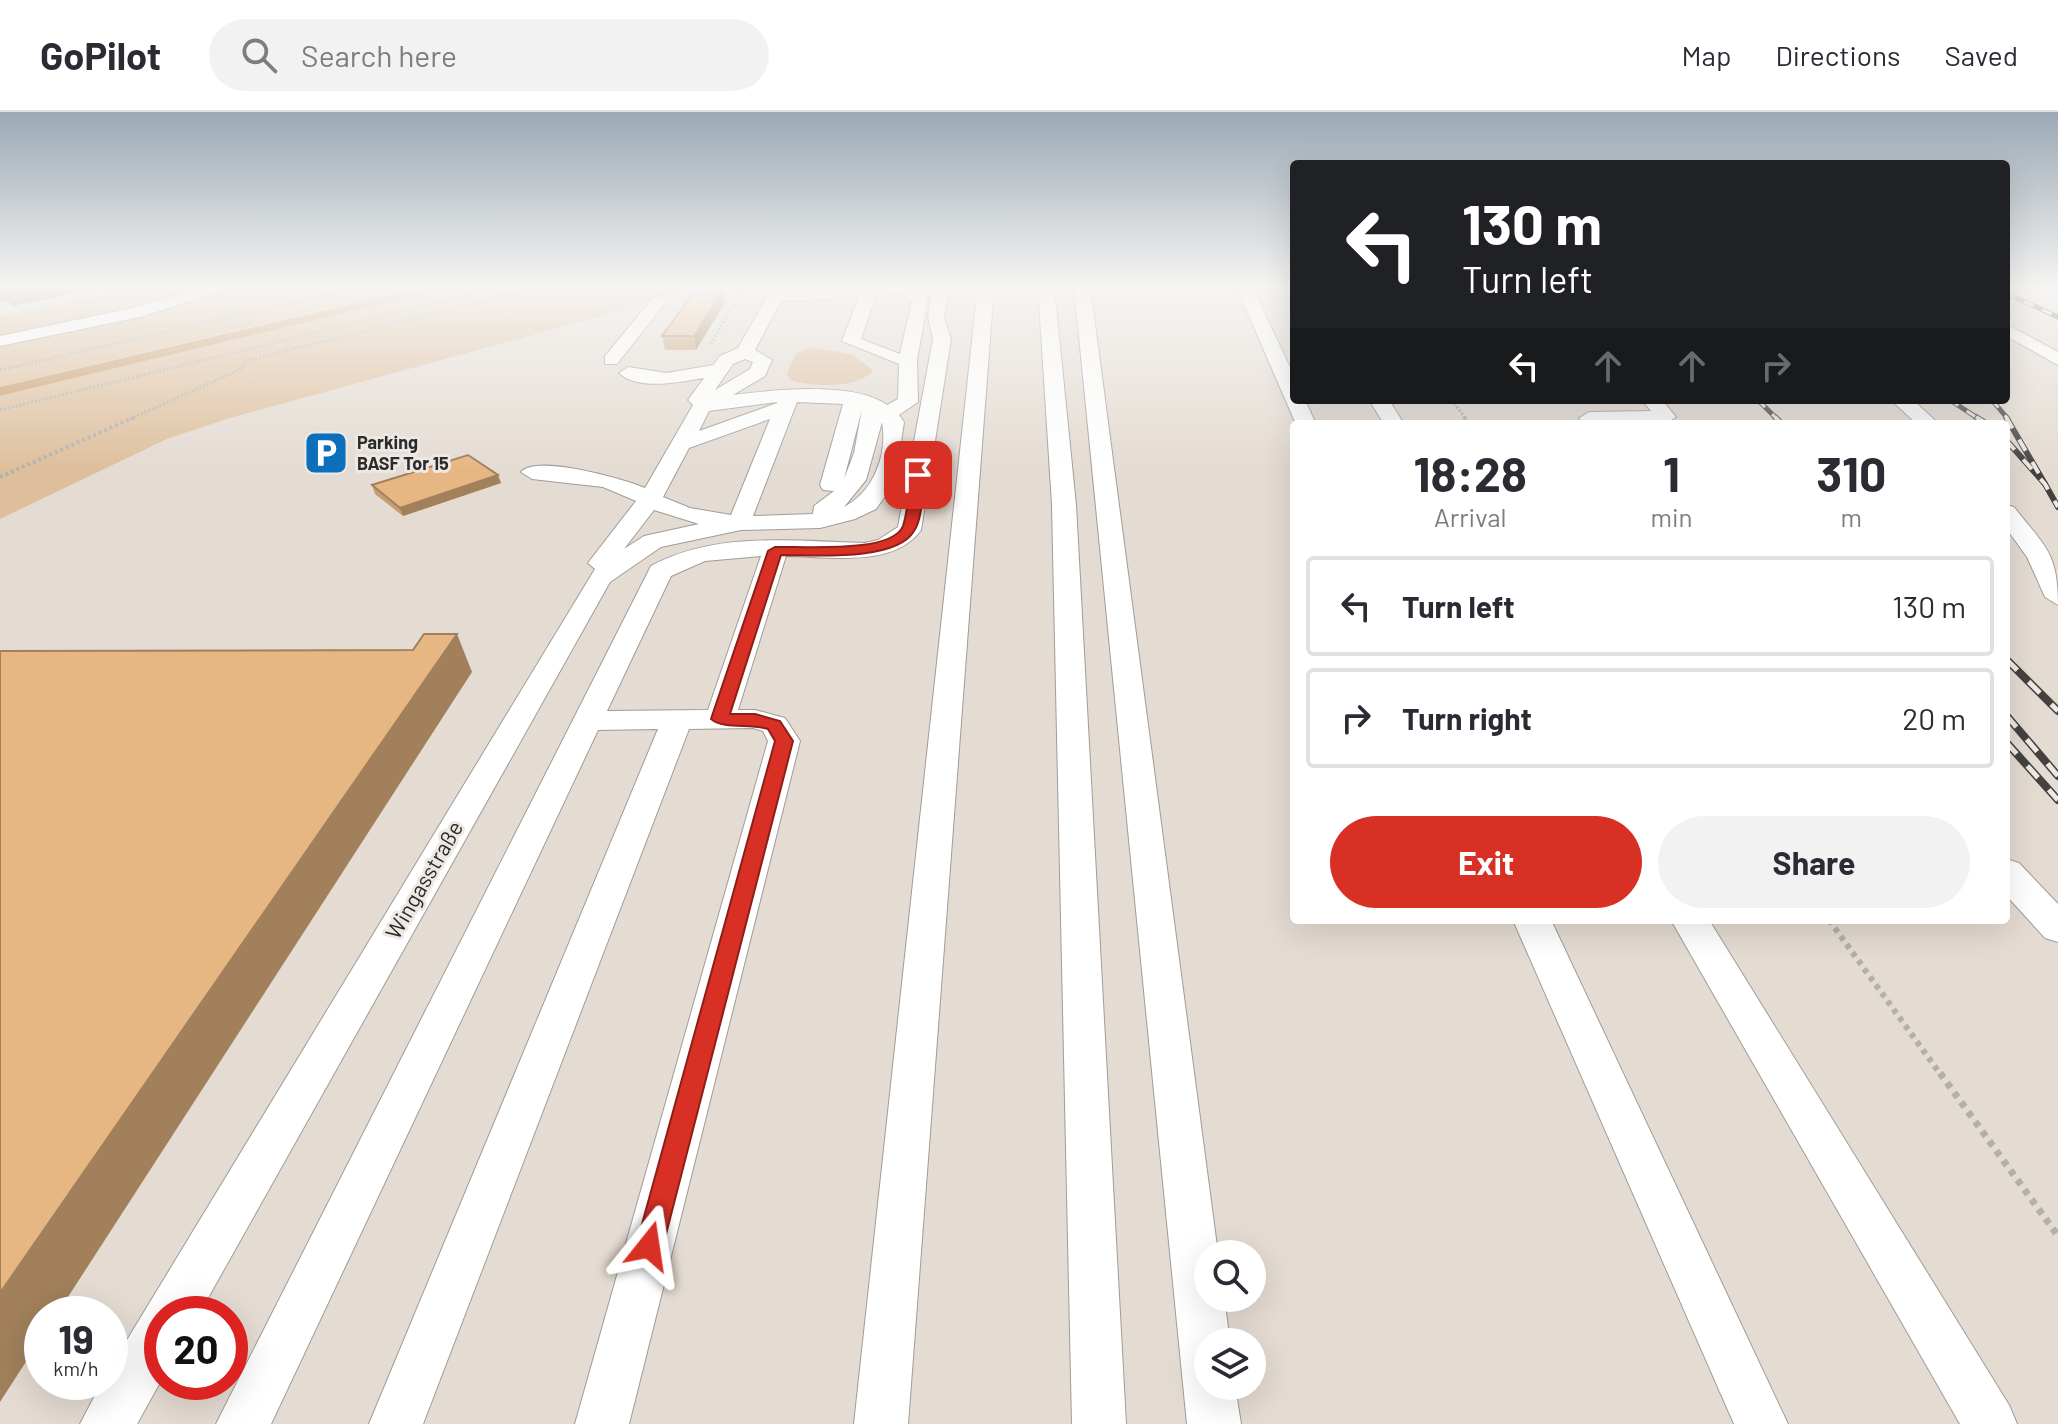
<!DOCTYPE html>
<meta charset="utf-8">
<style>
body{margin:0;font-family:Barlow,sans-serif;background:#f2f2f3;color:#2b2b33;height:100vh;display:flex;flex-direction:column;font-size:30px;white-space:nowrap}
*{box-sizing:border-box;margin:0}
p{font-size:26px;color:#7c7c81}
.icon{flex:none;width:44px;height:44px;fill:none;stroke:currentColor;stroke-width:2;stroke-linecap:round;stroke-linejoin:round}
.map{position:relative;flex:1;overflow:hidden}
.sheet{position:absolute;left:1290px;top:308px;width:720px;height:504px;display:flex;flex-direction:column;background:#fff;border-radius:8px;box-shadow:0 8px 32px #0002}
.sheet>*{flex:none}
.banner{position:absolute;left:1290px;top:48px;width:720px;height:244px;border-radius:8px;box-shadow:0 8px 32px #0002;background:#202124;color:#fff;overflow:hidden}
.buttons{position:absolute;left:1194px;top:1128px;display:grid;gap:16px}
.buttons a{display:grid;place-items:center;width:72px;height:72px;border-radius:50%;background:#fff;box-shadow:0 8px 32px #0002;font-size:40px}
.speed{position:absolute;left:24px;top:1184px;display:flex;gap:16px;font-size:40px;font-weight:700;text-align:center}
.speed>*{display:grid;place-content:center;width:104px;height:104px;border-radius:50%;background:#fff;box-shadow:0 8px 32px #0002;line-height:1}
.speed small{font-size:20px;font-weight:400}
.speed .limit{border:12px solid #d22;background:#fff;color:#111}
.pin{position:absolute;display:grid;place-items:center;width:68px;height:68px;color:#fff;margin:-34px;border-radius:16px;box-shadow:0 4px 12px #0006}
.me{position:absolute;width:88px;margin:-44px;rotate:15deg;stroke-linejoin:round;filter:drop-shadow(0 0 6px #0008)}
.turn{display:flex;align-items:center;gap:28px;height:168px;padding:0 40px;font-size:36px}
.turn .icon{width:104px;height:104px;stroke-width:2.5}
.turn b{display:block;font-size:56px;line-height:68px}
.lanes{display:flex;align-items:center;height:76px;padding:0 40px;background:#0003;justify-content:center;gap:40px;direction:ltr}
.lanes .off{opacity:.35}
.eta{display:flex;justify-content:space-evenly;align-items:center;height:136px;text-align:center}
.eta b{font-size:48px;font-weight:700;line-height:56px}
.primary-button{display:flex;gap:16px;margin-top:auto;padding:16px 40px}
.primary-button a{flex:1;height:92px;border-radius:48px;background:#d93025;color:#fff;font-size:32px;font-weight:700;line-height:92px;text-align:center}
.primary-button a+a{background:#f2f2f3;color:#2b2b33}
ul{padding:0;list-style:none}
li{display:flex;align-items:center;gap:24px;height:100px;margin:0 16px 12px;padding:0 24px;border:4px solid #e1e1e2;border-radius:8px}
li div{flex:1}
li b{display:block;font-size:30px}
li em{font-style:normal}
header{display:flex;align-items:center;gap:48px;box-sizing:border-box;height:112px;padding:0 40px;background:#fff;border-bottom:2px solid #e1e1e2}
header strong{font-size:38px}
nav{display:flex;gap:44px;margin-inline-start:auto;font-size:28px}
.search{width:560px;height:72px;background:#f2f2f3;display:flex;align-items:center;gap:20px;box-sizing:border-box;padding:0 28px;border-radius:44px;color:#7c7c81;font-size:30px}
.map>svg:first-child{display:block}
</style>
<header>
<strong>GoPilot</strong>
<div class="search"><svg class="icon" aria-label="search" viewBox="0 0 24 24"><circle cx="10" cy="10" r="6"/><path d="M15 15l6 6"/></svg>Search here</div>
<nav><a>Map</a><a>Directions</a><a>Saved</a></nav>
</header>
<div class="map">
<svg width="2058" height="1312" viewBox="0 0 2058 1312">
<rect width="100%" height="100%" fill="#ece8e4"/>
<g fill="#e4dbd2" fill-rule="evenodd">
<path d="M0 174H145L0 204Z"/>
<path d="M692 174H1294V288H2006V174H2058V1312H0V407L167 327 230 306 602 204ZM1294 312H2006V808H1294ZM1208 1142H1252V1186H1208ZM42 1202H110V1270H42ZM162 1202H230V1270H162ZM1208 1230H1252V1274H1208Z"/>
</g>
<g fill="#debf9c">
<path d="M145 174H217L144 195 0 225V204Z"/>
<path d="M243 174H423L0 275V235L145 202Z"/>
<path d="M456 174H692L602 204 230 306 167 327 0 407V284Z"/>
<path d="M811 235 851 242 873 258C859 277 811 275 790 268L787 261 796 241Z"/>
</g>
<path fill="#c79965" d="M456 174 0 284V275L423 175Z"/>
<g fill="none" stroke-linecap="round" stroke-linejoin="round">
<g stroke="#a09c99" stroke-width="2">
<g id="minor">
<path d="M211 174H238L140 205 0 234V224L132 196Z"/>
<path d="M773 174H789L786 179 851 174 834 187 781 189 755 238 772 248 765 264 733 283C774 278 853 269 887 293L898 287 899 252 842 229 860 182C876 168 915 170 928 187L917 248 918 290 899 303 904 310 895 370 876 397 855 407 820 416 741 418 661 435 610 470 199 1202H162V1267L137 1312H80L102 1270H110V1256L595 457 588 451 636 389 603 375 532 367 521 360C536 342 625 367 645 376L693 293 688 288 704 266C680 270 638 279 619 261L628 255 667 261 713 253 720 244 738 236ZM889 182H902L912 188 900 242 861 227 875 185ZM745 247 753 250 750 257 715 278 733 252ZM777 290V291L699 319 709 299ZM797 290 843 292 820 373 823 378 834 379 814 394 813 402 753 404ZM862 297 854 341 844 367ZM770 307 731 403 690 396 663 385 689 336ZM882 310C888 341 874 380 844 395L866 368ZM654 398 699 412 644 424 624 437Z"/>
<path d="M933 174H949L944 205 951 227 921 418C893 457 827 444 786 444L738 598H755L785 606 800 629 629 1312H575L768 629 763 619 753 616 689 617 423 1312H369L658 617 598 618 271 1312H216L651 454C716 419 794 429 865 431L878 428 898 415 933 227 928 205ZM761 444 708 598 607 599 671 464 705 449Z"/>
<path d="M978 174H994L908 1312H854Z"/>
<path d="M1038 174H1054L1076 393 1126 1312H1072L1052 393Z"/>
<path d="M1074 174H1090L1218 1142H1208V1186H1224L1230 1230H1208V1274H1235L1241 1312H1187Z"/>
<path d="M1236 174H1252L1294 264V288H1305L1316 312H1296Z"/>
<path d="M659 184 667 189 617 252H605V244L653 186Z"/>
<path d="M2006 212 2058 240V253L2006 224Z"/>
<path d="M1369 288H1389L1404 312H1384Z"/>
<path d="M1642 288H1662L1676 305 1666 311 1582 310 1579 306 1589 300 1651 299Z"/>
<path d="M1891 288H1913L1939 312H1917Z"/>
<path d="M2006 393 2014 395C2045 435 2058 440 2058 493L2045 485 2027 445 2006 416Z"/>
<path d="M2006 747 2019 751 2058 792V830L2045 826 2006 783Z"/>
<path d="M1513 808H1551L1788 1312H1734Z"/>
<path d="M1671 808H1709L2009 1293 2017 1312H1960Z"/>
</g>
</g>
<g stroke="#b2afac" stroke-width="3" stroke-dasharray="2 2" stroke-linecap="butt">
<path d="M670 175 686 174"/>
<path d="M711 232 744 174"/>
<path d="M0 258 366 174"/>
<path d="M1452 288 1466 307"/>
<path d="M0 298 506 174"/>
<path d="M130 307 239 258 249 248 544 174"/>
</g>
<g stroke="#b2afac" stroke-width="4" stroke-dasharray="3 3" stroke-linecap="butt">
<path d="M1464 305 1470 312"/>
<path d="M0 365 135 305"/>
</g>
<path stroke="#b2afac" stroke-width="6" stroke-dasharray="5 5" stroke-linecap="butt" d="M1829 808 1941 963"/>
<path stroke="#b2afac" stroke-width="7" stroke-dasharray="6 6" stroke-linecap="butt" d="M1940 961 2058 1124"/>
<use href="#minor" fill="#fff" fill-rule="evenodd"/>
<g stroke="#434240" stroke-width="5">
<g id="rail-far2">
<path d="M2006 181 2058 205"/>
<path d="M1758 288 1777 307"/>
<path d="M1950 288 1979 307"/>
<path d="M1992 288 2008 307"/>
</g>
</g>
<g stroke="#434240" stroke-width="6">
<g id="rail-far1">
<path d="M1775 305 1782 312"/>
<path d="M1976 305 1987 312"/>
<path d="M2006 305 2045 372"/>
<path d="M2006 328 2045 372 2058 395"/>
</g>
</g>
<g stroke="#434240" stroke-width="8">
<g id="rail">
<path d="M2006 547 2058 599"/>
<path d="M2006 603 2058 664"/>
<path d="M2006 630 2058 688"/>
</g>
</g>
<use href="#rail-far2" stroke="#ece8e4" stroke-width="3" stroke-dasharray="10" stroke-linecap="butt"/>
<use href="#rail-far1" stroke="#ece8e4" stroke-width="4" stroke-dasharray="13" stroke-linecap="butt"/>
<use href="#rail" stroke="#ece8e4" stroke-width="5" stroke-dasharray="16" stroke-linecap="butt"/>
</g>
<g fill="#c69d70">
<path d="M0 174H139L113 180 106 175 12 194 6 188 0 189Z"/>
<path d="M722 179 724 192 696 238H665L662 224Z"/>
<path d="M501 371 403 404 375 382 372 373Z"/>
</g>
<g fill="#a1805b">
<path d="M4 174H106L12 194 1 175Z"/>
<path d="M110 174H139L113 180Z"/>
<path d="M0 178 6 188 0 189Z"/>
<path d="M722 179 724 192 696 238 694 224Z"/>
<path d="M498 363 501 371 403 404 400 396Z"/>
<path d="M457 522 472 560 57 1202H42V1225L0 1290V1181Z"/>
</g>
<g fill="#e6b782" stroke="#a1805b" stroke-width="2">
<path d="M695 179H722L694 224H662Z"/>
<path d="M468 343 498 363 400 396 372 373Z"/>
<path d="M424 522H457L0 1181V539L413 538Z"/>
</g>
<linearGradient id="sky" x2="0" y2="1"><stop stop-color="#9ba9b4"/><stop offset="0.49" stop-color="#f6f5f3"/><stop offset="1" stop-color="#f6f5f3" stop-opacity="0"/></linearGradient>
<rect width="2058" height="358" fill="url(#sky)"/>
<path fill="#d93025" stroke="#8d1f18" stroke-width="2" d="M918 359 925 363C922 379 923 406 914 419 896 450 812 443 781 443L730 602H755L780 609 793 629 663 1134 659 1143 649 1147 640 1143 636 1134 775 629 768 617C751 611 724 618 711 607L768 439 775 435C801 434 892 442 903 414 908 398 909 379 912 363Z"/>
<defs>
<g id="parking-square" transform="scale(2.3)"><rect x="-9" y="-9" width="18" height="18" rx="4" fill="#0b6fbb" stroke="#ece8e4"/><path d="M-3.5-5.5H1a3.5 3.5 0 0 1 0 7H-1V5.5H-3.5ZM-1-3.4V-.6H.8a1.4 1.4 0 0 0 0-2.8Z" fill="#fff"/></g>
</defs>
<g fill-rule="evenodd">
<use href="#parking-square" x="326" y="341"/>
</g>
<g text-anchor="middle" stroke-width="6" stroke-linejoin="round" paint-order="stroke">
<g font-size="18" font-weight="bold" fill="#2c2b29" stroke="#ece8e4" text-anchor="start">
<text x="357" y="337">Parking<tspan x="357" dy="21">BASF Tor 15</tspan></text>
</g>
<g font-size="22" fill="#2c2b29" stroke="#ece8e4">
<text transform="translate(424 768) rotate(-60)" y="8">Wingasstraße</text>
</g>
</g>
</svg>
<div class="buttons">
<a><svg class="icon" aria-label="search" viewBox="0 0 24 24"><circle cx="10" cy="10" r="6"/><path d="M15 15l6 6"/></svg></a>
<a><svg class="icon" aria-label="layers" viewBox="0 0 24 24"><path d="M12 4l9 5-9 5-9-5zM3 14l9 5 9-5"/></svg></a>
</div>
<div class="speed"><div>19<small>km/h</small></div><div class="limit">20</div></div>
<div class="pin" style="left:918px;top:363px;background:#d93025"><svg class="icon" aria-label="arrive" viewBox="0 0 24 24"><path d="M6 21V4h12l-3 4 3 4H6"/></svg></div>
<svg class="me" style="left:649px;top:1134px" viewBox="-20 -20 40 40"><path d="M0-17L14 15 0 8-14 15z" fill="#d93025" stroke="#fff" stroke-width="4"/></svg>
<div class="banner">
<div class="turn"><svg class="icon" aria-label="left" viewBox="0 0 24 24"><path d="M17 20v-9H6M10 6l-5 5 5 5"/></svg><div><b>130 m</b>Turn left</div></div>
<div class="lanes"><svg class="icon" aria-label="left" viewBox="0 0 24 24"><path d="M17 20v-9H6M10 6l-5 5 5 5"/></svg><svg class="icon off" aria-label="ahead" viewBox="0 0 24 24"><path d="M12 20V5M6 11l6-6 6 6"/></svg><svg class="icon off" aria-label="ahead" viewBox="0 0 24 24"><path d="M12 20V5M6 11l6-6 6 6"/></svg><svg class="icon off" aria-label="right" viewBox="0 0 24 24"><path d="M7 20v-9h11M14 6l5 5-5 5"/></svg></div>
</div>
<section class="sheet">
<div class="eta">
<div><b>18:28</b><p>Arrival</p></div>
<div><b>1</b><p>min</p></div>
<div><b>310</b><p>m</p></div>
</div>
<ul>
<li><svg class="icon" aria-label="left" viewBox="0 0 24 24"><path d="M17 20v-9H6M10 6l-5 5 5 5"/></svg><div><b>Turn left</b></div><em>130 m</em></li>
<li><svg class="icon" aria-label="right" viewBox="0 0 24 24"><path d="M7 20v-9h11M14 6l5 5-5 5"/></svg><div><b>Turn right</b></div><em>20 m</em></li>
</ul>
<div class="primary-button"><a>Exit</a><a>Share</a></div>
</section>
</div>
